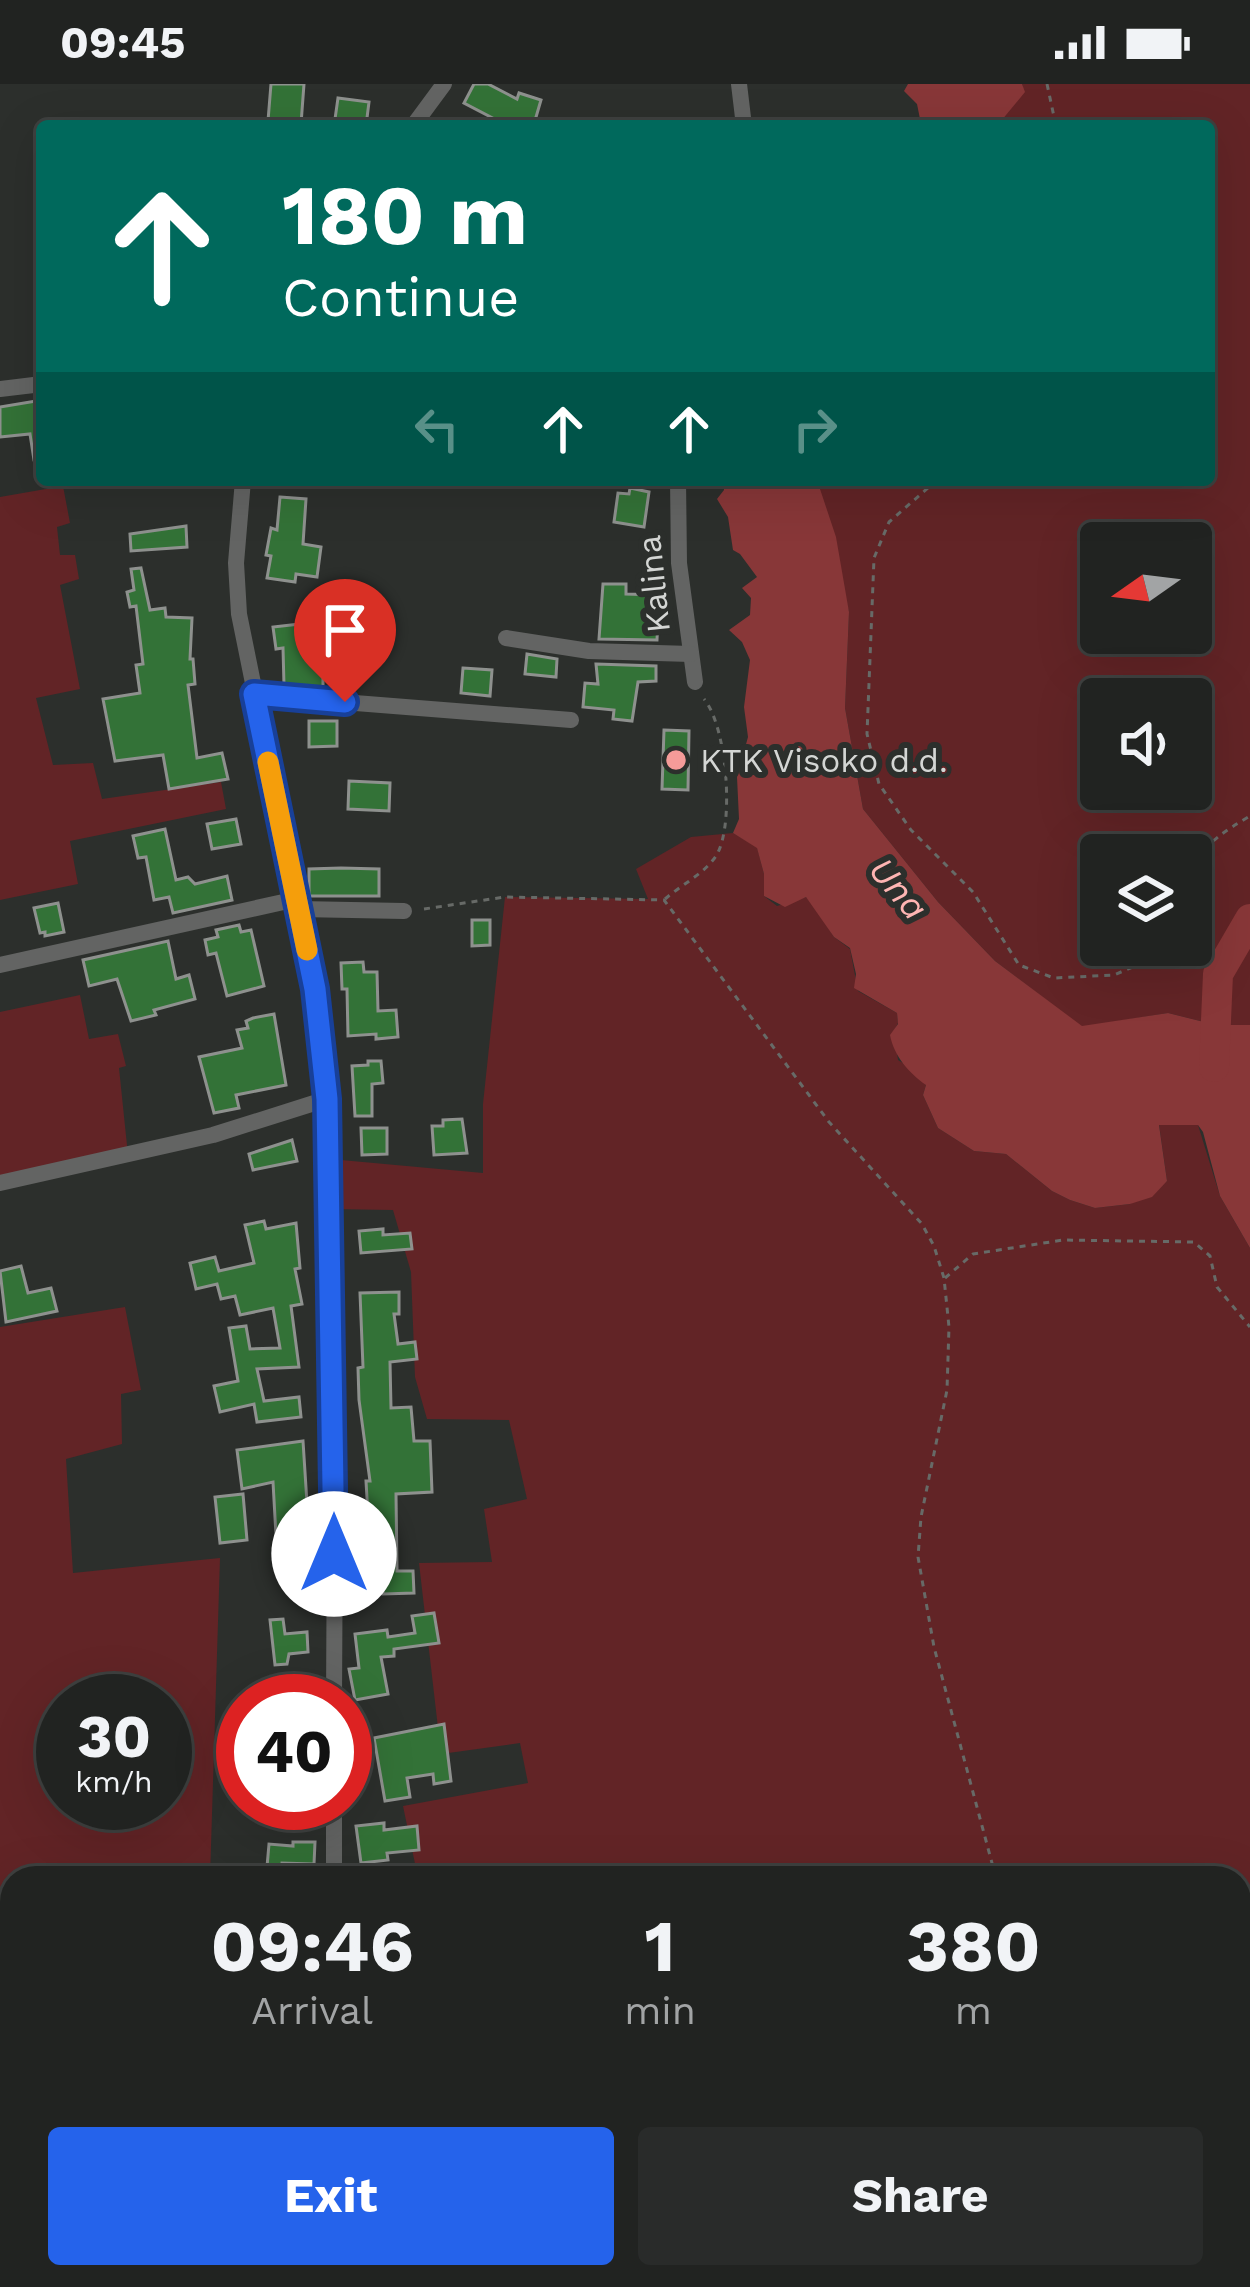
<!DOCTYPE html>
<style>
body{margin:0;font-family:"Work Sans",sans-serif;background:#292b2a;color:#f1f3f6;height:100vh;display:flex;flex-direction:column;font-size:45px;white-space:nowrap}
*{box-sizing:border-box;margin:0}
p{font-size:39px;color:#a2a4a5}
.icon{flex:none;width:66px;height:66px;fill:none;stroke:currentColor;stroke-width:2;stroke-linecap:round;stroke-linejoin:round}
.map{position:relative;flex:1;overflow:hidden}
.drawer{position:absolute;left:0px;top:1782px;width:1251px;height:423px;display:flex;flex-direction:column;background:#212321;border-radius:36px 36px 0 0;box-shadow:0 12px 48px #0002,0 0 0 3px #3e403f}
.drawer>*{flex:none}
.hud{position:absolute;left:36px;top:36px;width:1179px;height:366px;border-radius:12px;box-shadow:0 12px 48px #0002,0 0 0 3px #3e403f;background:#00695c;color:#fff;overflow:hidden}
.needle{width:78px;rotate:256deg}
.tools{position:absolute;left:1080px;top:438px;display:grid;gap:24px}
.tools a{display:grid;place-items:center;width:132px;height:132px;border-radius:12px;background:#212321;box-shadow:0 12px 48px #0002,0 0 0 3px #3e403f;font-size:60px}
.speed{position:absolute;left:36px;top:1590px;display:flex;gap:24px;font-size:60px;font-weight:700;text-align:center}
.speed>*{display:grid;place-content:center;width:156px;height:156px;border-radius:50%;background:#212321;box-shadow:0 12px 48px #0002,0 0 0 3px #3e403f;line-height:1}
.speed small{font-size:30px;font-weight:400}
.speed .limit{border:18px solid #d22;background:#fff;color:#111}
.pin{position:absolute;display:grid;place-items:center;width:102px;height:102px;color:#fff;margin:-123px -51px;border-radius:50% 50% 50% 0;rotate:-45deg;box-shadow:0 0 12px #0007}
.pin .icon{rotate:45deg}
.me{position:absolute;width:132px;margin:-66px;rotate:0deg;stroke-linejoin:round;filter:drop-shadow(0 0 9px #0008)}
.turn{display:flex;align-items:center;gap:42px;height:252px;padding:0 48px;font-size:54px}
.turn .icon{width:156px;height:156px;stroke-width:2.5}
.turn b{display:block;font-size:84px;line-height:102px}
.lanes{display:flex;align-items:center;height:114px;padding:0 48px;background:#0003;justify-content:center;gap:60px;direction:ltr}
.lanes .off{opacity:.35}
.eta{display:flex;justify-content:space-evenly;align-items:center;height:204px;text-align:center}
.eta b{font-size:72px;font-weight:700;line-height:84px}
.cta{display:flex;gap:24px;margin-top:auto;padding:24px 48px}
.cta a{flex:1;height:138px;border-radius:12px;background:#2563eb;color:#fff;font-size:48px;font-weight:700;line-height:138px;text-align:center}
.cta a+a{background:#292b2a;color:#f1f3f6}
.status{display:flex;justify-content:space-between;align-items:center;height:84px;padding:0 60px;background:#212321;direction:ltr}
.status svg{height:33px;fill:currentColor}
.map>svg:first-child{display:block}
</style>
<div class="status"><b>09:45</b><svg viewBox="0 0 49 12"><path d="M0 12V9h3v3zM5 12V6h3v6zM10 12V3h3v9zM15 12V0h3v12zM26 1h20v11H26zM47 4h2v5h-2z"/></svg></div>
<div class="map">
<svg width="1250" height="2203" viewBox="0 0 1250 2203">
<rect width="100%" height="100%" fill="#2c2f2c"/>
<g fill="#622426" fill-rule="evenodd">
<path d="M1022 0H1250V941H1216L1168 929 1082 943 995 877 938 818 863 725 845 624 849 528 817 396H1209V42H997L1024 8ZM1101 459H1191V549H1101ZM1101 615H1191V705H1101ZM1101 771H1191V861H1101Z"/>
<path d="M63 402 70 439 57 443 60 471H75L79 495 60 501 80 605 36 614 53 681 93 679 102 715 221 698 226 725 70 757 78 800 0 816V413Z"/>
<path d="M733 749 757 763 764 790V812L777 822 806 813 811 817 834 853 850 865 858 907 897 929 898 939 894 947 898 976 913 985 926 1001 923 1011 938 1044 974 1067 1006 1070 1052 1107 1070 1116 1095 1124 1130 1120 1167 1097 1159 1040 1198 1041 1220 1112 1250 1164V2203H1116L1112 2193H1239V1794H418L403 1722 528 1699 520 1659 441 1670 419 1479 492 1478 484 1425 527 1415 509 1336 427 1335 415 1293 411 1188 393 1126 330 1125V1075L483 1089V1020L505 813 648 815 636 785 691 753Z"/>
<path d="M80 911 89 955 118 950 126 982 119 984 128 1071 0 1099V928Z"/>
<path d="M125 1223 141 1306 121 1310 122 1360 66 1375 73 1489 220 1474 210 1794H12V2193H121L149 2203H0V1243ZM165 1617V1719H63V1617Z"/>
<path d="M486 2193H1025L1019 2203H487Z"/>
</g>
<g fill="#883738">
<path d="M908 0H1022L1025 8 997 42H906L920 35 917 20 904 7Z"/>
<path d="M724 396H817L836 453 849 528 845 624 863 725 938 818 995 877 1082 942 1168 929 1216 941H1250V1164L1220 1112 1203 1048 1198 1041H1159L1167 1097 1152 1113 1130 1120 1095 1124 1070 1116 1052 1107 1006 1070 974 1067 938 1044 923 1011 926 1001C909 989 894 972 890 951L898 940 897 929 854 904 856 890 850 864 834 853 806 813 785 823 764 812V790L757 764 733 749 739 735 737 693 748 653 744 623 750 576 742 558 729 546 750 531 751 514 742 504 757 493 740 470 733 466 728 433 717 415 724 406Z"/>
</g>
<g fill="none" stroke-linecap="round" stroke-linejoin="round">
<path stroke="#883738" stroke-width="30" d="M1214 983 1218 890 1250 835"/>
</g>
<g fill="#337237" stroke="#8e918e" stroke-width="3">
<path d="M271 0H304L301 40 268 37Z"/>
<path d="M474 0H488L517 15 519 9 541 16 534 40 508 42 464 19Z"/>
<path d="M338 14 369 18 366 42H334Z"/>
<path d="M42 316V376H34L30 350 0 353V323Z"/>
<path d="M630 404 649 408 644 443 614 438 618 409 629 410Z"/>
<path d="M280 413 306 415 303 460 321 463 317 493 296 490 295 498 267 494 271 472 266 471 271 444 277 446Z"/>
<path d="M186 442 187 463 131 467 130 450Z"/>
<path d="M141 484 150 526 165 524 166 533 192 534 190 575H193L195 600 188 601 197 674 222 669 228 695 169 705 163 671 115 677 103 615 140 609 136 581 143 580 136 522 130 523 127 508 134 506 131 485Z"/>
<path d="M603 500H626V510L659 511 657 556 599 555Z"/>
<path d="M300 540V543L332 546 330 568H323V603L284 601 283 564 276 565 273 543Z"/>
<path d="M527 570 557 575 556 593 525 590Z"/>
<path d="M596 580 656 582V597L638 598 632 637 613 635 614 626 583 623 585 599 598 600Z"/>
<path d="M463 584 492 586 490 612 461 609Z"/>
<path d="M309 637H337V662L309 663Z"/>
<path d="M664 646 689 647 688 706 662 705Z"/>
<path d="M349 697 390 699 389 727 348 725Z"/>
<path d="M236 735 241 760 212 765 207 740Z"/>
<path d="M165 745 176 796 188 793 195 800 227 792 232 816 173 829 169 813 154 816 146 773 138 774 133 752Z"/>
<path d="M341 784 379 785V812H309V785Z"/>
<path d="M58 819 64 848 45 852V848L40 849 34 824Z"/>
<path d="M472 836H490V861L472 862Z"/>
<path d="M239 841 241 848 251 846 264 902 227 912 216 869 208 871 205 856 218 853 216 846Z"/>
<path d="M168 857 176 895 189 891 195 915 154 926 156 931 131 937 117 895 89 902 83 876Z"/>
<path d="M363 878 364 888H377L378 927 396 926 398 953 376 955V950L348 952 347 905H342L341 879Z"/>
<path d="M274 930 286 1001 236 1011 239 1024 214 1029 199 973 242 964 237 946 248 944 246 937 253 934Z"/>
<path d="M368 977H381L383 999 372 1000V1032H355L352 982 368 981Z"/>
<path d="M462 1035 467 1069 434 1071 432 1042H443V1036Z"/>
<path d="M361 1044H387V1070L362 1071Z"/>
<path d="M292 1056 297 1077 253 1086 249 1070Z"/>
<path d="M264 1137 266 1145 296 1139 300 1184 295 1185 302 1220 291 1222 299 1283 257 1285 264 1317 299 1313 301 1333 257 1338 254 1320 220 1328 214 1302 238 1297 229 1244 246 1242 250 1265 280 1264 273 1224 240 1231 235 1212 221 1215 217 1200 196 1205 190 1179 215 1173 219 1187 254 1179 245 1141Z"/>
<path d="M383 1145V1151L410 1149 412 1165 361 1169 359 1147Z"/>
<path d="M21 1182 28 1209 51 1204 57 1227 6 1238 0 1187Z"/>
<path d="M399 1208V1230H394L398 1260 415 1258 417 1275 390 1278 391 1324 411 1323 414 1357H430L432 1408 396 1410 397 1487H413L414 1509 383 1510 382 1473H355L354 1432 368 1431 366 1397H370L359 1316 358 1284 363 1283 360 1209Z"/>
<path d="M303 1357 310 1466 277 1469 273 1398 242 1405 237 1366Z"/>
<path d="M243 1410 247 1456 220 1459 215 1413Z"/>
<path d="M434 1529 439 1559 394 1565V1572L381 1573 388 1610 355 1616 349 1585 359 1584 355 1550 387 1546 388 1553 415 1549 412 1532Z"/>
<path d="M283 1535 285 1550 307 1548 308 1568 289 1570 287 1580 275 1581 270 1536Z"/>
<path d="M444 1640 451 1697 434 1700 433 1690 407 1694 410 1713 385 1717 374 1654Z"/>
<path d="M384 1739V1746L417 1742 419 1766 387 1769 388 1776 361 1779 356 1742Z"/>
<path d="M293 1758H315L314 1780 282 1779 281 1794H266L269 1760 293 1762Z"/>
</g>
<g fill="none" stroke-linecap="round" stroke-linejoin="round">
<g stroke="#676a67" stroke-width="3" stroke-dasharray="6 6" stroke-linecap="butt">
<path d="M1047 0 1056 42"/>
<path d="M937 396 889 438 874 474 867 650 879 700 911 746 973 808 1019 881 1054 894 1114 891 1135 882 1146 861"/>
<path d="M1191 785C1206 758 1225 747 1250 732"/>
<path d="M665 815C681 801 704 790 716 772 735 742 727 642 704 615"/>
<path d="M424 825 505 813 664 816 829 1038 922 1140 934 1162 944 1194 949 1243 947 1306 921 1433 918 1473 934 1563 996 1794"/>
<path d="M945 1194 973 1170 1063 1156 1194 1158 1210 1172 1217 1203 1250 1243"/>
</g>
<g stroke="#636463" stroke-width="16">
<path d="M739 0 744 42"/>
<path d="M413 42 444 0"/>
<path d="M0 305 42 300"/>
<path d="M243 396 236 479 239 530 315 905 327 1015 335 1429 334 1617"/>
<path d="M678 396 679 479 695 598"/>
<path d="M506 554 589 567 691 570"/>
<path d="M254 611 571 636"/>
<path d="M299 825 404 827"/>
<path d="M0 881 297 815"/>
<path d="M0 1099 213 1051 327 1015"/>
<path d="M334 1794V1719"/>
<path d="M309 2203 310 2193"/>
<path d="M1019 2203 1025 2193"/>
</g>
</g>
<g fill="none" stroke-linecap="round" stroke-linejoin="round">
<g stroke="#184099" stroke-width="30">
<path id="route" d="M334 1470 327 1015 315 905 254 610 345 618"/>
</g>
<use href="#route" stroke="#2563eb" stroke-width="21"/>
<path stroke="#f59e0b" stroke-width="21" d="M268 678 307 866"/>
</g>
<circle fill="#f59b99" stroke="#2c2f2c" stroke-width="4.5" cx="676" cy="676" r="12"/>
<g text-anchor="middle" stroke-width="12" stroke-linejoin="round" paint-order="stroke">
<g font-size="33" fill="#d4d6d4" stroke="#2c2f2c">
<text transform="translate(653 500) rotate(-96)" y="12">Kalina</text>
</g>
<g font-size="33" fill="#d4d6d4" stroke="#2c2f2c" text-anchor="start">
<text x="700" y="688">KTK Visoko d.d.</text>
</g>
<g font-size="36" font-style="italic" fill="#feb5b3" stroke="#2c2f2c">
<text transform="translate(899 804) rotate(50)" y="13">Una</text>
</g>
</g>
</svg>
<div class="tools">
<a><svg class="needle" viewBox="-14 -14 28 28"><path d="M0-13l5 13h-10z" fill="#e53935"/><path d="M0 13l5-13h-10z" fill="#a2a4a5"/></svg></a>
<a><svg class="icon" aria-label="sound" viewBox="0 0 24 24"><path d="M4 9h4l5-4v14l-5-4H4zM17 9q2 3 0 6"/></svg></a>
<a><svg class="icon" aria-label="layers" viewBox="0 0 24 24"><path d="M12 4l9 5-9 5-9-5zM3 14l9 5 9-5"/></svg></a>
</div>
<div class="speed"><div>30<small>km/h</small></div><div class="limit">40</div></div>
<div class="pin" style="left:345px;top:618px;background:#d93025"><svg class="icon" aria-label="arrive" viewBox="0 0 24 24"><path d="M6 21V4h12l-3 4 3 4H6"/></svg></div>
<svg class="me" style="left:334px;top:1470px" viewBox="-20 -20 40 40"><circle r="19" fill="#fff"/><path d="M0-13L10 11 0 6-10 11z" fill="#2563eb"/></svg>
<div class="hud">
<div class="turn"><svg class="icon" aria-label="ahead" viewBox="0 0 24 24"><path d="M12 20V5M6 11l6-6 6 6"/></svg><div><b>180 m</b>Continue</div></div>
<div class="lanes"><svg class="icon off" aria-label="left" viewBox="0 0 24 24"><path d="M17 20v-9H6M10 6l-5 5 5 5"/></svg><svg class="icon" aria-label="ahead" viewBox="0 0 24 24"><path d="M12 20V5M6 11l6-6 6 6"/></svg><svg class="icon" aria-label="ahead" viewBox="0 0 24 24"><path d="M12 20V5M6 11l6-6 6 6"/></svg><svg class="icon off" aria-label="right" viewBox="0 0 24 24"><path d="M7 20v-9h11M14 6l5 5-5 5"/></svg></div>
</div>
<section class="drawer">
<div class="eta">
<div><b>09:46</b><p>Arrival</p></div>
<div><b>1</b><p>min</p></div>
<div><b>380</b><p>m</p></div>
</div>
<div class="cta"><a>Exit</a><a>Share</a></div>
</section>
</div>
